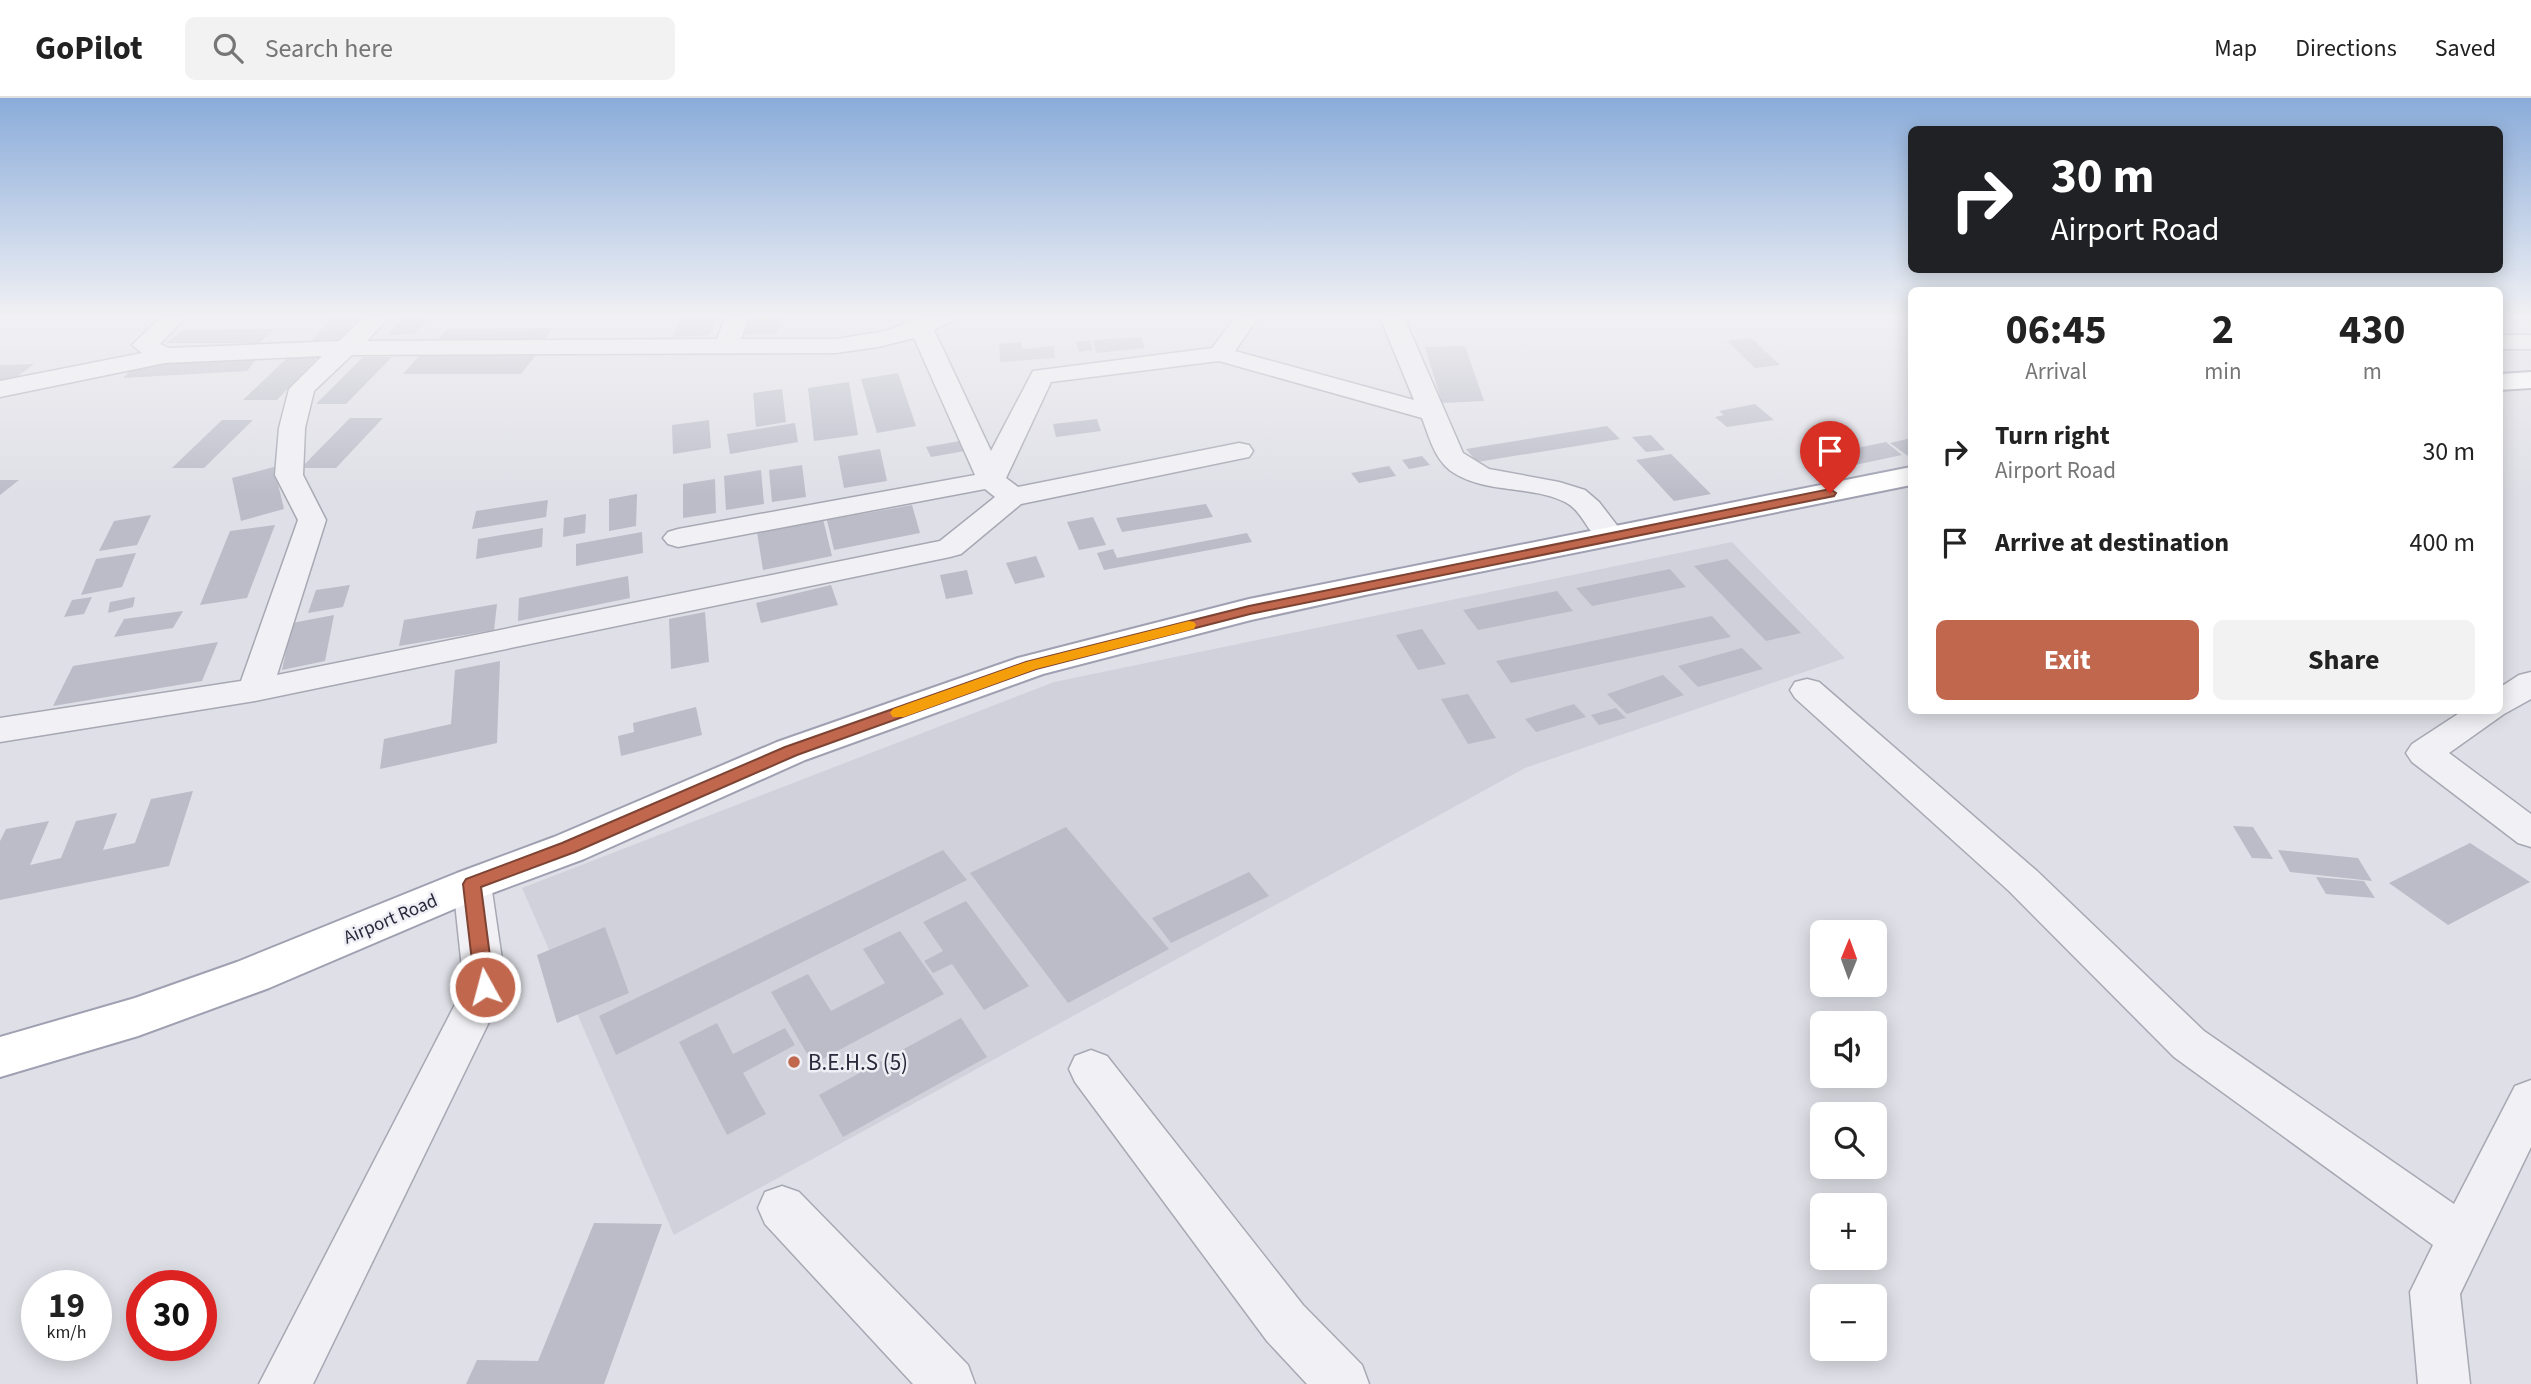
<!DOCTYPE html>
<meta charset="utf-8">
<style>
body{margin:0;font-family:"Source Sans 3",sans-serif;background:#f2f2f2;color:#222;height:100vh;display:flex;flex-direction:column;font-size:26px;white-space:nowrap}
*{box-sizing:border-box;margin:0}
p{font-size:23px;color:#767676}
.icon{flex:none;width:38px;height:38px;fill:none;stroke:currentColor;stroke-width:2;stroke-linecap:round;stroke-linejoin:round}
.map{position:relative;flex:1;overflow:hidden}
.side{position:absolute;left:1908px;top:189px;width:595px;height:427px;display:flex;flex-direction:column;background:#fff;border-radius:10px;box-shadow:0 4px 18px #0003}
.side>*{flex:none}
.hud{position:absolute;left:1908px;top:28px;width:595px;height:147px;border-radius:10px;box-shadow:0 4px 18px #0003;background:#202124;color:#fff;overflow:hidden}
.needle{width:46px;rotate:1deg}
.tools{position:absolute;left:1810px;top:822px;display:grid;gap:14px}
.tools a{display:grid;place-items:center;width:77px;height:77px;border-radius:10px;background:#fff;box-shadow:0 4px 18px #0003;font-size:35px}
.speed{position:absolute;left:21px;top:1172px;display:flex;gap:14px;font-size:35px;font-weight:700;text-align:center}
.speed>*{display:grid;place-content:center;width:91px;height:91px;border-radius:50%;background:#fff;box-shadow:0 4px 18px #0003;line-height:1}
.speed small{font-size:18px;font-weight:400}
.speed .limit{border:10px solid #d22;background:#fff;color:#111}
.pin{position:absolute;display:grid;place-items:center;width:60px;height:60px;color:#fff;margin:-72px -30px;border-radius:50% 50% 50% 0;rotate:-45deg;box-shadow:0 0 7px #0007}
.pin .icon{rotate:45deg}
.me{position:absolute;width:77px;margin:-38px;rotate:353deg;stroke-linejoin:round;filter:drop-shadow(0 0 5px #0008)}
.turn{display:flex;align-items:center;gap:24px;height:147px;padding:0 28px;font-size:32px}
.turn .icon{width:91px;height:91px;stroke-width:2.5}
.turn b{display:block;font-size:49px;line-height:60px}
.eta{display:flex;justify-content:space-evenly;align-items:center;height:119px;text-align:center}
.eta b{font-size:42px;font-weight:700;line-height:49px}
.primary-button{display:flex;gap:14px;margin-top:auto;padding:14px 28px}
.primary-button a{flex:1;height:80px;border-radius:10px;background:#c1674e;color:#fff;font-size:28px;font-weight:700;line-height:80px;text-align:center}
.primary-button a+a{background:#f2f2f2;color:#222}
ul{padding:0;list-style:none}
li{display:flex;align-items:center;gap:21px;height:91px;padding:0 28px}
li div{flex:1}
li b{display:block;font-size:26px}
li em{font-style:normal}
header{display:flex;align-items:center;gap:42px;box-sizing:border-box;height:98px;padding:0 35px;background:#fff;border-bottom:2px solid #e0e0e0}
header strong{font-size:33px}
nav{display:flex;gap:38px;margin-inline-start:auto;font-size:24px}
.search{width:490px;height:63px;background:#f2f2f2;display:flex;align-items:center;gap:18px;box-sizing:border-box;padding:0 24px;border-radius:10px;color:#767676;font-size:26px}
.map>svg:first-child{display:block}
</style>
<header>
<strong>GoPilot</strong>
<div class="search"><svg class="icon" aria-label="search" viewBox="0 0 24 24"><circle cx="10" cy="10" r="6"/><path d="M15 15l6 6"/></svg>Search here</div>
<nav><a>Map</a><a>Directions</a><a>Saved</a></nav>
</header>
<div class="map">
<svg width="2531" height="1286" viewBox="0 0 2531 1286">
<rect width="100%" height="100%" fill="#dfdfe7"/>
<path fill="#d1d1db" d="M1732 444 1845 560 1525 670 674 1137 522 790 1054 584Z"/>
<g fill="#bcbcc9">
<path d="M334 217H364L339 246 308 247Z"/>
<path d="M405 217H432L415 236 387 237Z"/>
<path d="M683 217H719L709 237 672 239Z"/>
<path d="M751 217H784L777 235 743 237Z"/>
<path d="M553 230 544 242 436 243 447 231Z"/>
<path d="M274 231 259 245H166L183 232Z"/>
<path d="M1141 239 1145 250 1096 255 1093 242Z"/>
<path d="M1751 240 1780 267 1755 270 1727 243Z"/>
<path d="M1090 242 1093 252 1079 254 1076 244Z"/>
<path d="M1021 244 1022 251 1054 248 1055 260 1000 264 999 246Z"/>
<path d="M1465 248 1484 303 1442 305 1425 249Z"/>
<path d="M536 257 521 276H403L419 258Z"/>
<path d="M259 258 247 273 123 280 137 266Z"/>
<path d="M318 259 277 302H243L287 260Z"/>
<path d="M363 259H392L346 306H316Z"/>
<path d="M34 266 10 284H0V267Z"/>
<path d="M898 275 916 328 877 335 861 281Z"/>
<path d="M849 284 858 337 814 343 808 290Z"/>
<path d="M782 291 786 324 756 329 753 295Z"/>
<path d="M1755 306 1774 322 1727 329 1715 319 1724 317 1719 313Z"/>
<path d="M350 320H383L336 370H301Z"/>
<path d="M1097 321 1101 333 1056 339 1053 326Z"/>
<path d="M222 322H253L204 370H172Z"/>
<path d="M709 322 711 350 673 356 672 327Z"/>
<path d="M795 325 798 344 730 356 727 336Z"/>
<path d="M1607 328 1620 341 1477 364 1466 351Z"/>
<path d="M1651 337 1665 352 1646 354 1632 339Z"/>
<path d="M1911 340V358H1908L1890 345Z"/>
<path d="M960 343 965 353 931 359 926 349Z"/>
<path d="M1886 344 1902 357 1850 368 1833 355Z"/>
<path d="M880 351 887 383 844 390 838 358Z"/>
<path d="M1671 356 1711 396 1674 403 1636 362Z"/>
<path d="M1422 358 1430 367 1409 371 1402 362Z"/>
<path d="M802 367 806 399 772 404 769 372Z"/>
<path d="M1389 368 1396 378 1359 385 1351 375Z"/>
<path d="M274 369 284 411 241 423 232 380Z"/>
<path d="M761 372 764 406 726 412 724 378Z"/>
<path d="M715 381 716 415 683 420V386Z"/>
<path d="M0 382H19L0 397Z"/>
<path d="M637 396 636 428 609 433V401Z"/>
<path d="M548 402 546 419 472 431 476 413Z"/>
<path d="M1206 406 1213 419 1122 434 1116 420Z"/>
<path d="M912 407 920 435 834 452 827 422Z"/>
<path d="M586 416 585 435 563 439 564 420Z"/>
<path d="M151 417 137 447 99 453 114 423Z"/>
<path d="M1093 419 1106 447 1079 452 1067 424Z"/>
<path d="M823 421 832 458 763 472 757 434Z"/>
<path d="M275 427 247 500 200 507 230 433Z"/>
<path d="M543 430 542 449 476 461 478 441Z"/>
<path d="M642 434 643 455 576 468V446Z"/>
<path d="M1247 435 1252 444 1104 472 1097 455 1113 451 1117 460Z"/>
<path d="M136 455 122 489 81 497 96 461Z"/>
<path d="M1036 458 1045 479 1015 486 1006 465Z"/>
<path d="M1727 461 1801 535 1766 543 1694 468Z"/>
<path d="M1670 471 1686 489 1592 508 1576 490Z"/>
<path d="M967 472 973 496 946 501 940 477Z"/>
<path d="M628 478 630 500 518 523 519 500Z"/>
<path d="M350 487 343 509 308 515 316 492Z"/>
<path d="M831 487 838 507 761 525 756 505Z"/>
<path d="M1557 493 1573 513 1478 532 1463 512Z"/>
<path d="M92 499 84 516 64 519 72 502Z"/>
<path d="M135 499 133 509 108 515 110 504Z"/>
<path d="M497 506 494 532 399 548 404 522Z"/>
<path d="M183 513 173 530 114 539 124 521Z"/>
<path d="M705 514 709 564 671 571 669 521Z"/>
<path d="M334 517 325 563 282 572 292 525Z"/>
<path d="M1712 518 1731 539 1511 585 1496 563Z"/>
<path d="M1422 531 1446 566 1418 572 1396 537Z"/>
<path d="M218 544 202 583 53 608 73 568Z"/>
<path d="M1742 550 1763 571 1698 589 1678 568Z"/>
<path d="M500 563 497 645 380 671 384 641 451 626 455 572Z"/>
<path d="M1663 577 1684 597 1627 616 1607 596Z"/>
<path d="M1468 596 1496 640 1468 646 1441 601Z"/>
<path d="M1574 606 1586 619 1536 634 1525 621Z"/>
<path d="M696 609 702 637 621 658 618 638 634 634 633 625Z"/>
<path d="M1616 610 1626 620 1599 627 1591 617Z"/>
<path d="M193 693 169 768 0 802V743L6 731 49 723 30 767 61 760 76 723 117 715 103 752 135 745 151 701Z"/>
<path d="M2233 728 2253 729 2273 761 2252 760Z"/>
<path d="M1066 729 1169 851 1068 905 970 775Z"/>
<path d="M2470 745 2530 784 2448 827 2389 785Z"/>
<path d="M943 752 967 782 616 957 599 918Z"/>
<path d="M2278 752 2358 760 2372 783 2290 774Z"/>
<path d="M1249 774 1269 798 1171 845 1152 820Z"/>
<path d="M2316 779 2364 783 2375 800 2326 796Z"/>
<path d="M966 803 1029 888 984 912 952 866 933 875 924 863 943 853 923 824Z"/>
<path d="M605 829 629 895 557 925 537 857Z"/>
<path d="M900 833 944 896 813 966 771 894 808 876 831 913 885 885 863 851Z"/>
<path d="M961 920 987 959 843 1039 819 997Z"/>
<path d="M717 925 733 956 785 930 795 947 743 975 766 1016 727 1037 679 944Z"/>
<path d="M594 1125 662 1126 604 1286H466L477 1262 538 1263Z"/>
</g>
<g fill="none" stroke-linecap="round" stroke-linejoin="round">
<g stroke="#a8a8b4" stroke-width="3">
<g id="minor">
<path d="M163 217H188L160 246 169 250 339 243 366 217H391L367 243 717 241 726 217H750L741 241H836L886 233 927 217H956L953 222 934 232 991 353 1033 273 1212 250 1237 217H1260L1235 253 1414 302 1379 217H1403L1463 355 1489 371 1559 384 1585 392 1599 404 1626 439 1621 445C1589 453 1589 416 1565 404 1531 387 1488 396 1454 375 1435 363 1430 341 1422 320L1219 263 1051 284 1006 380 1018 389 1239 345 1249 347 1253 353 1249 359 1239 361 1021 406 961 456 950 459 255 603 0 644V620L241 583 298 422 275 377 279 330 289 291 322 258 165 265 0 299V283L142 255 132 247ZM914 240 975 377 678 431 668 434 663 440 668 446 678 449 985 391 995 399 940 443 277 577 326 422 303 377 305 330 314 293 352 257 836 255 878 249Z"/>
<rect x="2499" y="237" width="32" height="14"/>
<path d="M2531 574V601L2504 616 2449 655 2531 716V749L2518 745 2412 664 2406 655 2412 646 2464 612H2499V590L2519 577Z"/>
<path d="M1807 581 1819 584 2037 773 2204 933 2454 1106 2515 988 2531 982V1049L2460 1196 2470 1286H2418L2410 1194 2433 1147 2174 959 2009 793 1795 600 1790 592 1795 584Z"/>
<path d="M472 771 486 776 491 786 506 889 313 1286H259L464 889 453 786 458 776Z"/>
<path d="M1091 952 1107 958 1303 1207 1362 1267 1369 1286H1307L1267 1243 1075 984 1069 971 1075 958Z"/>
<path d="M782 1088 799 1094 968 1267 975 1286H913L765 1126 758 1110 765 1094Z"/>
</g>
</g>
<g stroke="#9fa0b1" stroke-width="4">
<g id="major">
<path d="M2531 274V290L2499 292V276Z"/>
<path d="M1911 369V387L1365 497 1251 522 1043 576 805 662 584 761 487 797 269 890 138 938 0 979V939L135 900 237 864 457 775 554 739 777 644 1018 560 1249 501Z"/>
</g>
</g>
<use href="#minor" fill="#f1f1f5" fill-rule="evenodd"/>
<use href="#major" fill="#fff" fill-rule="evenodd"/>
</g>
<linearGradient id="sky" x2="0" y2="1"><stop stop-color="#8aacda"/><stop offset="0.55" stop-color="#f1f1f4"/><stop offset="1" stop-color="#f1f1f4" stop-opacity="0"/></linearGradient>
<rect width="2531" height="397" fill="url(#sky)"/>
<path fill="#c1674e" stroke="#7d4333" stroke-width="2" d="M1830 391 1836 395 1834 398 1250 516 1036 571 797 657 575 754 481 789 494 889 491 894 485 897 478 894 475 889 463 786 466 781 562 745 785 649 1026 564 1249 508Z"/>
<path fill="#f59e0b" d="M1189 523 1194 524 1196 527 1194 531 1036 571 904 619H893L890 615 893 611 1026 564Z"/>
<circle fill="#c1674e" stroke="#eeeef4" stroke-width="2.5" cx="794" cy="964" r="7"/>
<g text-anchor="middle" stroke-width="5" stroke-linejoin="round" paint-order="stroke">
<g font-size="19" fill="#29293c" stroke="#eeeef4">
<text transform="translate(390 820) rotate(-23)" y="7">Airport Road</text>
</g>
<g font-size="23" fill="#29293c" stroke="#eeeef4" text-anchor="start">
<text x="808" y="972">B.E.H.S (5)</text>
</g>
</g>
</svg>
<div class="tools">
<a><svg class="needle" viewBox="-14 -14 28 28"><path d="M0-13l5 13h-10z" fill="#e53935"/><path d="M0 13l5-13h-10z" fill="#767676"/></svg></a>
<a><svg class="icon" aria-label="sound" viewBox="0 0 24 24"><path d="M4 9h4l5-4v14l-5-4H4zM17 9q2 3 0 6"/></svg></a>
<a><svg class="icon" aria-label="search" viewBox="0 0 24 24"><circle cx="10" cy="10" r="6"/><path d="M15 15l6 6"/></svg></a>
<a>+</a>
<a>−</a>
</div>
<div class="speed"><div>19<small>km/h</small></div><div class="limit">30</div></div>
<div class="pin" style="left:1830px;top:395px;background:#d93025"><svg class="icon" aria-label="arrive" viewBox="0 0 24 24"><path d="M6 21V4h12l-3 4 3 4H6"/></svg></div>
<svg class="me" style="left:485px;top:889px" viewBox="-20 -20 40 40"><circle r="17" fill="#c1674e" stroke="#fff" stroke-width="3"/><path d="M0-11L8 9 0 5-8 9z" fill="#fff"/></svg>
<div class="hud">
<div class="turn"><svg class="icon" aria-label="right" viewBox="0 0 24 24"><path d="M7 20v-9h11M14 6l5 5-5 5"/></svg><div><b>30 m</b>Airport Road</div></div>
</div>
<section class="side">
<div class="eta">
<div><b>06:45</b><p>Arrival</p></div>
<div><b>2</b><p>min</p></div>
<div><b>430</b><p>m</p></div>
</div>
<ul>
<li><svg class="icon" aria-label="right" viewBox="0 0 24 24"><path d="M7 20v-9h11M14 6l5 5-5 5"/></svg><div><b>Turn right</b><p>Airport Road</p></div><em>30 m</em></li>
<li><svg class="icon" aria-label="arrive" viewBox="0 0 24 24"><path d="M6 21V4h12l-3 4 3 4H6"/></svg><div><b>Arrive at destination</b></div><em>400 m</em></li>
</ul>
<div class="primary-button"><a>Exit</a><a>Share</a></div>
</section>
</div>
